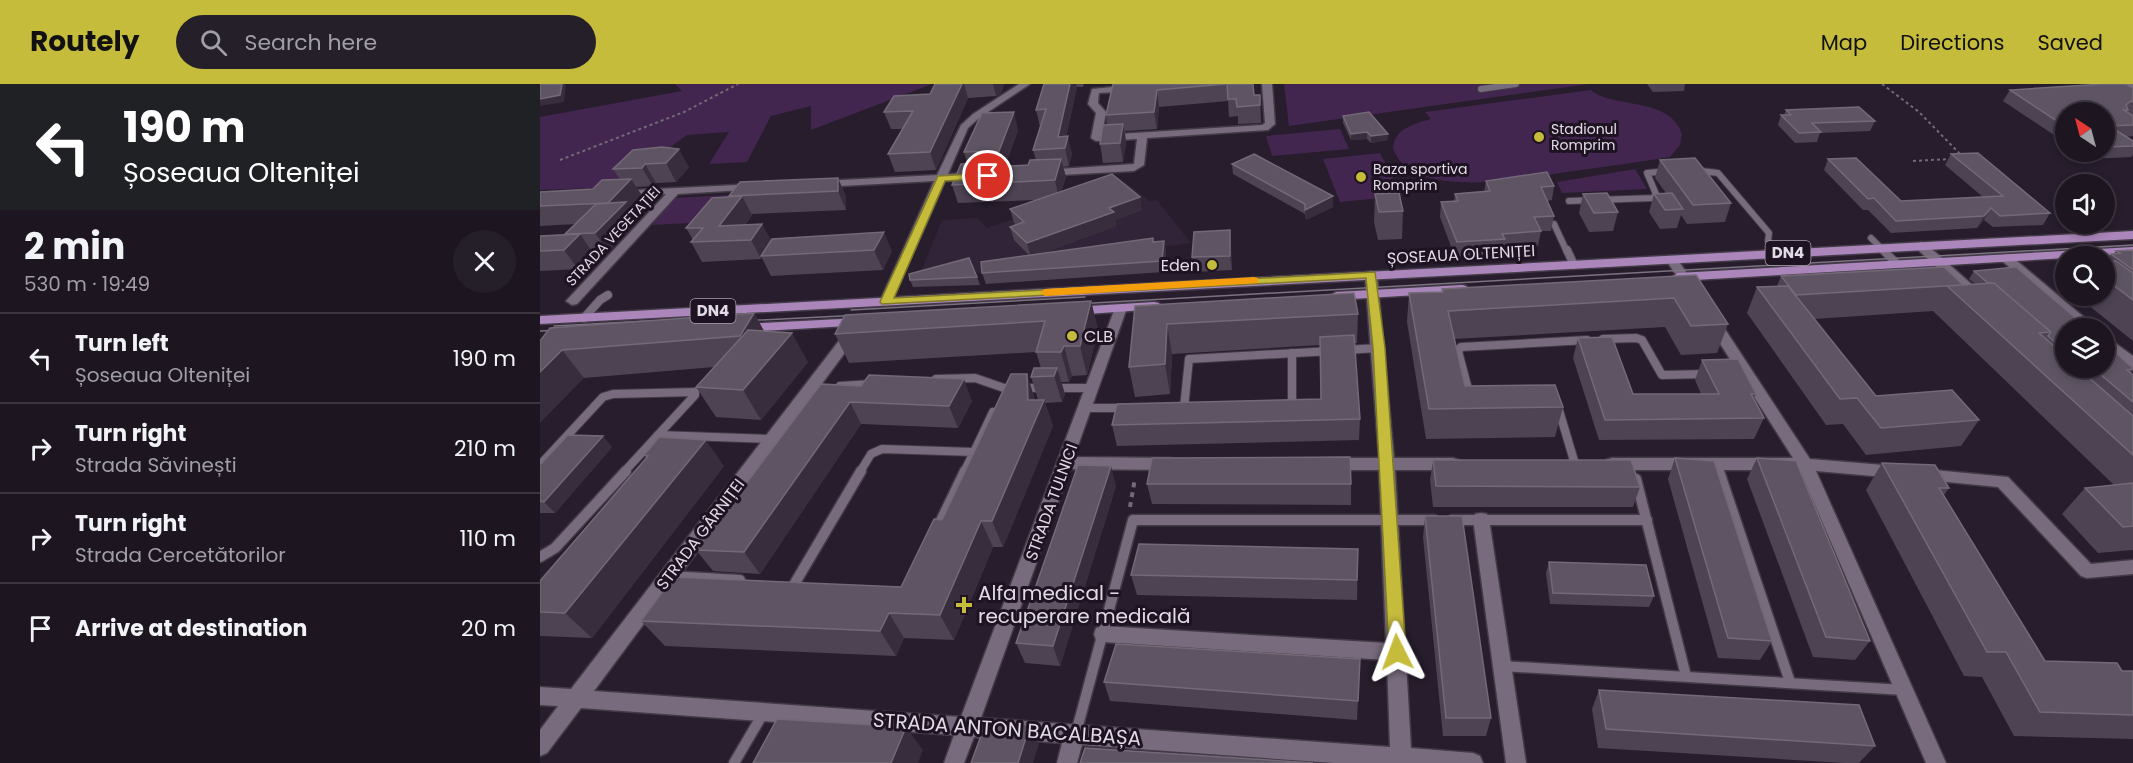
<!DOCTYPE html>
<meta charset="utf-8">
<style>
body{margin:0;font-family:Poppins,sans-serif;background:#251f2a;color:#f1f3f6;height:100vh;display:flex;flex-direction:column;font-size:22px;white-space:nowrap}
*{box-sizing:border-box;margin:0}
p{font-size:20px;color:#a09fa5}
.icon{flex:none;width:33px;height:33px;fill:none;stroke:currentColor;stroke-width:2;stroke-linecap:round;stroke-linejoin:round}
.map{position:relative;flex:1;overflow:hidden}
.sheet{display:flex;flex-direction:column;background:#1d1621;width:540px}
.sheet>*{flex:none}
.guide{background:#202124;color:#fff;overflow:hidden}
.needle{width:39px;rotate:324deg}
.tools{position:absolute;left:1515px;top:18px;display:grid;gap:12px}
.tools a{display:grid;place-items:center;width:60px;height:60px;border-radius:50%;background:#1d1621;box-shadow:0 3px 9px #0003,0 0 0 2px #3b353f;font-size:30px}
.pin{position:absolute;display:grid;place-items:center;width:51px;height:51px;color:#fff;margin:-26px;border:3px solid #fff;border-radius:50%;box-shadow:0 2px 6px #0007}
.me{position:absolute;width:66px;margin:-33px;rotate:357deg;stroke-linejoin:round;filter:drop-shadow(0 0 4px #0008)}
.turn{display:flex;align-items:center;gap:21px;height:126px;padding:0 24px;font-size:27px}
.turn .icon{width:78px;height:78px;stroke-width:2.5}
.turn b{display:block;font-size:42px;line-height:51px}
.round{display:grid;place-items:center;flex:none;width:63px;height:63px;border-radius:32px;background:#251f2a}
.headline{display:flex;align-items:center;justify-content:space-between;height:102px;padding:0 24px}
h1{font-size:36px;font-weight:700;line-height:45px}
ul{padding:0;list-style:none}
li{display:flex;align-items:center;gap:18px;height:90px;padding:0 24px;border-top:2px solid #3b353f}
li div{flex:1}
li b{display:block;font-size:22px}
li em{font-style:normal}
header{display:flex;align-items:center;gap:36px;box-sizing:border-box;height:84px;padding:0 30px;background:#c6bc3c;color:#111}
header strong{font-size:28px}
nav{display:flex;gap:33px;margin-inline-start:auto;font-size:21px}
.search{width:420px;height:54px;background:#251f2a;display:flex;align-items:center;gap:15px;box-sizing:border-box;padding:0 21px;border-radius:33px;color:#a09fa5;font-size:22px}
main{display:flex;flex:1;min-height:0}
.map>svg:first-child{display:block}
</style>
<header>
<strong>Routely</strong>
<div class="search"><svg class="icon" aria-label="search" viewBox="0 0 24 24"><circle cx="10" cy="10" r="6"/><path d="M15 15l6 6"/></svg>Search here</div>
<nav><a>Map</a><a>Directions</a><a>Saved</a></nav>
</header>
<main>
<section class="sheet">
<div class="guide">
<div class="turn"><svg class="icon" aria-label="left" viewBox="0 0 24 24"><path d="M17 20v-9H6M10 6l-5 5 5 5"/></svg><div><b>190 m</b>Șoseaua Olteniței</div></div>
</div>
<div class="headline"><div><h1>2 min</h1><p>530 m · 19:49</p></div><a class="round"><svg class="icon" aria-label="close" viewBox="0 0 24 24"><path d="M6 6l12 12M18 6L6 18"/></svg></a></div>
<ul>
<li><svg class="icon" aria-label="left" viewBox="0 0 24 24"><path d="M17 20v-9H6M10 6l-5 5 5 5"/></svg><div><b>Turn left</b><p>Șoseaua Olteniței</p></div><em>190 m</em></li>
<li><svg class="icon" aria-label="right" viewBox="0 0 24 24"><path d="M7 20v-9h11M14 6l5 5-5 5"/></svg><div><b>Turn right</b><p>Strada Săvinești</p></div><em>210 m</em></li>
<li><svg class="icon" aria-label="right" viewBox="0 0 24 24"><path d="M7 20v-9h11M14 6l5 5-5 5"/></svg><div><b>Turn right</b><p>Strada Cercetătorilor</p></div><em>110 m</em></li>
<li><svg class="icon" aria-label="arrive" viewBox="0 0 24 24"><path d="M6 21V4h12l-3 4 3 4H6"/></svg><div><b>Arrive at destination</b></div><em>20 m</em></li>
</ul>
</section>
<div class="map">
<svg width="1593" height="679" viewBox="0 0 1593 679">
<rect width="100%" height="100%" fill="#271d2c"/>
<path fill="#322438" d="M585 98 610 117 617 116 651 159 437 189 431 180 378 195 402 136 438 134 447 144Z"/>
<g fill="#42264f">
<path d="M135 0H392L271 46V22L231 32 207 78 169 80 189 48 147 51 75 103 0 106V33L142 7Z"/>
<path d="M744 0H1049L749 42Z"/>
<path d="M1051 6C1072 25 1130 12 1142 50L1140 61 1130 73C1098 78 1065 83 1033 87 993 93 870 119 853 64 855 44 874 40 891 35L885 28Z"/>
<path d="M800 45 809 65 732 72 726 52Z"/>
<path d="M840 69 862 112 800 118 783 75Z"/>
<path d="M1095 85 1107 105 1022 109 1017 98Z"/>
<path d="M189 111 169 138 112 141 134 114Z"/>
</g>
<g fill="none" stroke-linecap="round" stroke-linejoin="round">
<g stroke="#423a46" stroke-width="8">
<g id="lane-far2">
<path d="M1578 2 1593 1"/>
<path d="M941 5 976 0"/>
<path d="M1153 86 1178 89 1229 149 1228 157 1236 168"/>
<path d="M1029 117 1113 114 1116 110 1107 89 1128 87"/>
<path d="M1014 140 1027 168"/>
<path d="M1331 154 1345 168"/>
</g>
</g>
<g stroke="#423a46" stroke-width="10">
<g id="lane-far1">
<path d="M1027 166 1034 181"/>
<path d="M1235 166 1238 170"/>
<path d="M1343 166 1357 180"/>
<path d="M44 234 60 216 68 211"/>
<path d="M1063 255 1096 254 1102 256 1122 291 1167 290"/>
<path d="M804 266 839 264"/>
<path d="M396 295 435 294 464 304H553"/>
<path d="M300 302 332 300"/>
<path d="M933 311 928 305 918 267 921 263 1047 256"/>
<path d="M746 323 752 318V269"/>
<path d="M1018 323 1035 380"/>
<path d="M545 324H586"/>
<path d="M638 324H644L649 275 791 267"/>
<path d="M434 368 453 328"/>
<path d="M1177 380 1180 388"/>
<path d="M0 381 63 313 73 310 155 308V311L118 351"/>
<path d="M84 388 118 351 232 355"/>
<path d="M320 388 331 370 342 365 434 368 424 388"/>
</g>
</g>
<g stroke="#423a46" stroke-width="13">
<g id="lane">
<path d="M1179 387 1250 598"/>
<path d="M1096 395 1146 592"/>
<path d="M912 436H1107"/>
<path d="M397 445 425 387"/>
<path d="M0 473 15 464 86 387"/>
<path d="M129 492 200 496"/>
<path d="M255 499 321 387"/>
<path d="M962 582 1364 606"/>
<path d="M536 649 593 436H894"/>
<path d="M194 679 224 628"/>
</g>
</g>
<g stroke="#423a46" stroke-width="3">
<g id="street">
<path d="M479 0H490L439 34 428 44 408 90 435 89 440 92 435 95 405 97 352 217 346 221 341 220 340 217 394 97 282 103 277 100 282 97 397 91 421 41 433 30Z"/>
<path d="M722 0H732L735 40 728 46 607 54 604 81 594 87 503 92 498 89 503 86 594 80 597 55 556 57 551 54 556 29 548 20 552 5 593 1 598 4 593 7 559 9 558 19 566 28 562 51 722 41 725 39Z"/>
<path d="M216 100 221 103 220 105 138 110 37 220 32 221 26 217 126 110 81 112 77 111V107Z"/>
<path d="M1381 158 1385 159 1445 212 1446 215 1445 218H1435L1377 165 1375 162Z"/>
<path d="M1466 170 1470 171 1557 244H1543L1462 177 1460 174Z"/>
<path d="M1132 172 1136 173 1158 206 1156 209 1152 210 1148 209 1126 176Z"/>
<path d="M831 187 837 191 854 374H913L919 376 921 380 919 384 913 386H855L871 664 933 669 940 672 943 679H794L542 661 537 679H517L522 659 434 653 424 679H404L414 651 41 624 7 669 0 672V646L18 622 0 621V603L31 605 308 245 313 244 320 248 318 251 54 607 421 633 575 224 581 220 587 224 534 373 631 374 637 376 639 380 637 384 631 386 530 385 441 634 850 663 847 576 563 558 556 556 554 550 556 544 563 542 846 559 839 386H790L784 384 782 380 784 376 790 374H839L825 191Z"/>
<path d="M1172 232 1177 233 1270 375 1356 382 1362 384 1364 388 1362 392 1356 394 1276 387 1406 679H1386L1260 386H1072L1066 384 1064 380 1066 376 1072 374H1253L1165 236Z"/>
<path d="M1564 251 1593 272V284L1588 282 1564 262Z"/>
<path d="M1383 385 1468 393 1551 480 1593 476V490L1547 494 1541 492 1458 403 1377 395 1375 391 1377 387Z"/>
<path d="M941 429 947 430 949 435 986 679H966L933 435 935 430Z"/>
</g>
</g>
<g stroke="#423a46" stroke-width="3">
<g id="primary">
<path d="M1593 147V155L0 240V232Z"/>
<path d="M1593 163V171L1526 172V174L1138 197 1132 193 1138 189Z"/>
<path d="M922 201 926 202 928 205 926 208 796 216 790 212 796 208Z"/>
<path d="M614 218 619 219 620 222 619 225 533 231 526 227 533 223Z"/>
<path d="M320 234 327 238 325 241 203 248 196 244 203 240Z"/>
</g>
</g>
<g stroke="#736a77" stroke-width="2" stroke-dasharray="3 3" stroke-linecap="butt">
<path d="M1342 0 1379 28 1422 72"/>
<path d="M20 76 144 28 198 0"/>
<path d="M1373 77 1410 75"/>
</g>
<path stroke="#736a77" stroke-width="4" stroke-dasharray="5 5" stroke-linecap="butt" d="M590 423 595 394"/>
<use href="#lane-far2" stroke="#776b7d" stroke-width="6"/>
<use href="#lane-far1" stroke="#776b7d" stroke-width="8"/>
<use href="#lane" stroke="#776b7d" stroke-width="10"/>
<use href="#street" fill="#776b7d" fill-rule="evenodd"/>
<use href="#primary" fill="#aa86bb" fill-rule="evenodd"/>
<g stroke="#7c7380" stroke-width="1.5">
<path d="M536 220 1593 161"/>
<path d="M311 226 545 213"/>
<path d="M201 237 321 231"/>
<path d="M14 242 107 237"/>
<path d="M0 247 24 246"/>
</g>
</g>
<g fill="#4e4353">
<path d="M395 0H464L461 9 456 12 428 14 396 86 355 88 348 70 363 45H351L344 28 390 10Z"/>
<path d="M508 0H544L543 3H537L526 53 532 70 529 82 523 83 526 93 521 108 602 126 575 136 576 142 501 170 624 157 626 168 624 188 446 200 442 189 489 171 474 156 470 143 476 140 474 139 470 125 496 116 418 119 412 101 427 79 424 68 478 46 465 82 488 81 496 76 493 66 500 43 496 26Z"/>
<path d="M573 0H713L714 11H720L721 39 698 40V32L689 33 688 17 619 23 617 45 585 47 586 58 583 78 563 79 560 60 567 41 566 31Z"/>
<path d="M1107 0H1145L1144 7 1113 8Z"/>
<path d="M1593 4V52L1586 53 1593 57V71L1591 73 1549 75 1538 68H1564V28H1526V59L1463 17 1470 6Z"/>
<path d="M1246 26 1335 37 1330 47 1280 49 1277 58 1255 59 1238 41 1241 31H1244Z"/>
<path d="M803 32 848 50V56L831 59 827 55 811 56 803 39Z"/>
<path d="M93 66 149 83 136 98 116 99 113 102 96 103 103 113 91 127 97 137 68 168 53 169 38 185 0 187V152L26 150 36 140 0 142V108L53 105 80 95 73 85Z"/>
<path d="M1411 70 1510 129 1503 141 1453 143 1444 136 1437 144 1351 149 1328 126H1323L1284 86 1288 75 1361 117 1443 113 1405 81Z"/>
<path d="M1120 76 1191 119 1185 138 1147 140 1141 131 1137 144 1120 145 1109 128 1114 110 1126 109 1115 94Z"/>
<path d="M692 80 793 112V123L766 136 765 130 693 90Z"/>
<path d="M298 94 306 113V126L211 130 212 131 205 141 222 140 231 157 352 167 343 186 231 192 222 174 221 175 162 178 151 158 153 156 146 144 190 113 189 112Z"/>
<path d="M946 97 1014 102 1012 116 1007 117 1014 132 1011 147H1001L998 162 964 164 963 170 915 173 900 133 901 118 914 117 915 110 944 108Z"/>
<path d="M835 110 863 127 862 155 838 156 834 138Z"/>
<path d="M1043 110 1078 128 1073 147 1049 148 1039 129Z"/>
<path d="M690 146 692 186 654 188 652 173Z"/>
<path d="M1593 166V257L1537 212H1564V177H1566L1571 170H1574L1576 167Z"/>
<path d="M1434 187 1526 244V284H1593V287L1591 289 1593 291V466L1558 469 1522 430 1545 404 1574 401 1393 227 1274 235 1336 312 1439 336 1421 362 1326 371 1303 340 1286 341 1207 229 1217 203 1237 202 1241 192 1423 201 1435 200 1429 195Z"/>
<path d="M1156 191 1188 240 1177 269 1141 271 1125 243 914 255 925 302 1023 323 1015 353 886 355 867 238 869 209 902 208V205Z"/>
<path d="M437 193 440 201 373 203 370 196Z"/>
<path d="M551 217 558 246 547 291 532 292 529 298H521L525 310 522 318 505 319 513 342 463 463H453L414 556 364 554 356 572 125 562 101 537 361 503 402 436 487 290 495 316H498L491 293 501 284 496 268 309 279 295 250Z"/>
<path d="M595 222 818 230 817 259H814L820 335 819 356 577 362 572 341 781 315 780 261 632 270 630 310 595 313 589 283Z"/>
<path d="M214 229 224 247 268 278 221 336 176 333 156 303 174 283 44 294 0 257Z"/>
<path d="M1038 254 1093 310H1161L1155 296 1162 276 1216 310 1214 314 1224 334 1214 355 1059 356 1033 274Z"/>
<path d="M281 300 432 317 418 344 321 340 220 490 173 487 156 466Z"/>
<path d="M72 363 15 429H0V381Z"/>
<path d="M104 371 184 382 52 554 0 552V497L106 374Z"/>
<path d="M1135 374 1232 557 1220 576 1178 574 1128 395Z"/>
<path d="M1217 374 1330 557 1315 576 1273 573 1207 395Z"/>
<path d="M893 376 1100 403 1093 423H893L890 396Z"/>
<path d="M1342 379 1409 404 1404 411 1505 577 1582 587H1593V655L1474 652 1442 593 1424 592 1326 406Z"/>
<path d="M607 400H811V421L612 420Z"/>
<path d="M576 402 520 582 485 579 476 559Z"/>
<path d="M885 432 951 634 946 652H903L883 453Z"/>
<path d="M818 465 817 516 597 511 591 491Z"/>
<path d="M1009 478 1114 512 1109 523 1010 520 1006 489Z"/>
<path d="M820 575 817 636 570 617 564 598Z"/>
<path d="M1059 606 1335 662 1319 679H1304L1058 664 1052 625Z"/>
</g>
<g fill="#382d3d">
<path d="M22 0H26L24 18 0 22V15Z"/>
<path d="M422 0H424L428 14 396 86 390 68Z"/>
<path d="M453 0H464L461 9 456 12Z"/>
<path d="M530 0H536L537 3 524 64 518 53Z"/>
<path d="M617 6 619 23 617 45 614 28Z"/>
<path d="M474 28 478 46 464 85 459 67Z"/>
<path d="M583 40 586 58 583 78 580 59Z"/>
<path d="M827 48V55L811 56V50Z"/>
<path d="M848 50V56L831 59V52Z"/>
<path d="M528 52 532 70 529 82 525 64Z"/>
<path d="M139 65 149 83 136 98 126 79Z"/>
<path d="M521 75 526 93 519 115 515 96Z"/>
<path d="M105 80 116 99 113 102 102 84Z"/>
<path d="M298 94 306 113V126L298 107Z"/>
<path d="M91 95 103 113 91 127 97 137 68 168 55 149 68 119Z"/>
<path d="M202 112 212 131 193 157 179 142Z"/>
<path d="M793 112V123L766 136 765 126Z"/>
<path d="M600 113 602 126 575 136 576 142 491 174 487 159 569 124Z"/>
<path d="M1451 124 1444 136 1437 144 1444 132Z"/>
<path d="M222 140 232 159 221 172 222 174 221 175 211 156Z"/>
<path d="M690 146 691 160 692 186 690 172Z"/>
<path d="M344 148 352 167 343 186 334 166Z"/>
<path d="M40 150 53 169 38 185 24 166Z"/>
<path d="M624 157 626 168 624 188 622 177Z"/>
<path d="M551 217 558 246 547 291 540 262Z"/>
<path d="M214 229 229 256 216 280 200 252Z"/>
<path d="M627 240 632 270 630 310 625 280Z"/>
<path d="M252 249 268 278 221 336 203 306Z"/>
<path d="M524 262 532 292 529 298 521 268Z"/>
<path d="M22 266 44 294 0 339V288Z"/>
<path d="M517 284 525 310 522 318 514 292Z"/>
<path d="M487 290 495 316H504L513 342 463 463 452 437 488 316Z"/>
<path d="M424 295 432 317 418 344 409 322Z"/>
<path d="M310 318 321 340 220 490 204 468Z"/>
<path d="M63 352 72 363 15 429 4 418Z"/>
<path d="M166 356 184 382 52 554 25 529Z"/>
<path d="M571 382 576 402 520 582 513 562Z"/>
<path d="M441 437 453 463 414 556 400 531Z"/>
<path d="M349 529 364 554 356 572 340 547Z"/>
<path d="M490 641 499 660 493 679H478Z"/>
<path d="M366 643 383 666 378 679H351Z"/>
</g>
<g fill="#5e5463" stroke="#736977" stroke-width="1.5">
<path d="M0 0H22L20 11 0 15Z"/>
<path d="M395 0H422L390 68 348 70 373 27 344 28 354 12 390 10Z"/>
<path d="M504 0H530L518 53 528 52 525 64 493 66 506 25 496 26Z"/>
<path d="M573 0H686L617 6 614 28 566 31Z"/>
<path d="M687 0H713L714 11H720V21L697 23 696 15H688Z"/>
<path d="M1563 0H1586L1593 4V18L1591 17 1586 21 1588 26H1584L1593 32V41L1569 42 1593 57V62L1564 63V28H1526V43L1470 6Z"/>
<path d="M1319 23 1335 37 1272 39 1281 48 1259 49 1241 31H1251L1246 26Z"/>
<path d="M474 28 459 67 424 68 442 29Z"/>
<path d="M829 28 848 50 831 52 827 48 811 50 803 32Z"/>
<path d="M583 40 580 59 560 60 563 41Z"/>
<path d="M122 63 139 65 126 79 105 80 102 84 73 85 93 66Z"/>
<path d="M1438 69 1510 129 1460 132 1451 124 1444 132 1356 137 1334 114 1328 115 1288 75 1316 74 1361 117 1463 112 1411 70Z"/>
<path d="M714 70 793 112 765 126V120L692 80Z"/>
<path d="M1155 74 1191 119 1153 121 1120 76Z"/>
<path d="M521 75 515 96 412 101 421 80 454 78 452 83 488 81 490 76Z"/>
<path d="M1007 88 1014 102 1001 103 1014 132 994 133 1001 147 962 150 965 155 917 158 901 118 918 117 915 110 950 107 946 97Z"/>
<path d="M572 90 600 113 569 124 574 128 487 159 470 143 484 138 470 125Z"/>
<path d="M298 94V107L189 112 200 98Z"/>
<path d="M91 95 68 119 0 122V108L53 105 62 96Z"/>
<path d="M859 109 863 127 839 128 835 110Z"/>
<path d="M1067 109 1078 128 1054 129 1043 110Z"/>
<path d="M1132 109 1143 125 1125 126 1114 110Z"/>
<path d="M202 112 179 142 222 140 211 156 151 158 163 144H146L172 114Z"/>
<path d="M86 118 55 149 25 150 56 120Z"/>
<path d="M690 146V172L652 173 654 148Z"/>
<path d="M344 148 334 166 221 172 232 155Z"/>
<path d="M40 150 24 166 0 167V152Z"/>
<path d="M613 154V158L624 157 622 177 442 189 441 178Z"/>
<path d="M1593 166V186L1571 170 1580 169 1576 167Z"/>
<path d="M429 174 437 193 370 196 369 190Z"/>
<path d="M1564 177H1576L1593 189V216L1564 194Z"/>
<path d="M1404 183 1423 201 1454 199 1511 248 1499 249 1526 272V284H1538L1593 332V371L1407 202 1422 201 1256 211 1241 192Z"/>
<path d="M1476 183 1547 244H1526V264H1521L1508 252 1511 248 1454 199H1448L1434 187Z"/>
<path d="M1156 191 1188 240 1151 242 1134 214 908 227 925 302 1015 301 1023 323 889 325 869 209 903 208 902 205Z"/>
<path d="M1248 202 1336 312 1412 306 1439 336 1341 344 1317 314 1300 315 1217 203Z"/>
<path d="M814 209 818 230 627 240 625 280 589 283 595 222Z"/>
<path d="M551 217 540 262H524L521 268H496L505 237 295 250 305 231Z"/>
<path d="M214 229 200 252 22 266 0 288V257L10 244Z"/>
<path d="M208 246 252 249 203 306 156 303Z"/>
<path d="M814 251 820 335 572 341 577 320 781 315 780 253Z"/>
<path d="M1072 253 1093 310H1179L1162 276 1198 275 1216 310H1211L1224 334 1065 336 1038 254Z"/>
<path d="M1564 259 1593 284V285L1587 286 1593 291V318L1553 284H1564Z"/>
<path d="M494 284H517L514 292 491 293Z"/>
<path d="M471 290H487L488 316H504L452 437H441L400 531 349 529 340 547 101 537 133 493 361 503 394 435 402 436Z"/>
<path d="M329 291 424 295 409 322 310 318 204 468 156 466 281 300 321 302Z"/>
<path d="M28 351 63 352 4 418 0 417V381Z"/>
<path d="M119 353 166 356 25 529 0 528V497L108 372 104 371Z"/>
<path d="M810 373 811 400H607L612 374Z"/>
<path d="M1135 374 1174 377 1232 557 1188 554Z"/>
<path d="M1217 374 1256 377 1330 557 1286 553Z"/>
<path d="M893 376H1091L1100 403 896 402Z"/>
<path d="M1342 379 1395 381 1409 404H1399L1505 577 1577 579 1582 587H1593V631L1500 628 1466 568H1447Z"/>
<path d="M538 381 571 382 513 562 476 559Z"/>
<path d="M1593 399V442L1583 443 1545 404Z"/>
<path d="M885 432H922L951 634H906Z"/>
<path d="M599 460 818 465 817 496 591 491Z"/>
<path d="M1009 478 1106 481 1114 512 1013 509Z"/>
<path d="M576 560 820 575 818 617 564 598Z"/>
<path d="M1059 606 1319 621 1335 662 1066 645Z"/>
<path d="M237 635 366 643 351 679H213Z"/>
<path d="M446 638 490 641 478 679H431Z"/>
<path d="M545 664 773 679H540Z"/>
</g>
<path fill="#c6bc3c" stroke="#817a27" stroke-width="1.5" d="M448 89 451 90V94L405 97 354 214 835 188 845 264 866 568 863 574 857 576 851 574 849 568 833 264 826 194 342 220 340 218 398 92Z"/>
<path fill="#f59e0b" d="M714 193 718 194V199L505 212 500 208 505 205Z"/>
<g fill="#c6bc3c" stroke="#1d1322" stroke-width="2">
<circle cx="999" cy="53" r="6"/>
<circle cx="821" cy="93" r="6"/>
<circle cx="672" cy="181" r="6"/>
<circle cx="532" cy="252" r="6"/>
<path d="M421 512h6v6h6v6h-6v6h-6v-6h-6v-6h6z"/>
</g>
<g text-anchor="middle" stroke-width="6" stroke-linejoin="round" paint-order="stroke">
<g font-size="14" fill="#e2dbe5" stroke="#1d1322" text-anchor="start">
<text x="1011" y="50">Stadionul<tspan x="1011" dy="16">Romprim</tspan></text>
<text x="833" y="90">Baza sportiva<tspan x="833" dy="16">Romprim</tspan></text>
</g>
<g font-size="14" fill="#e2dbe5" stroke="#1d1322">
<text transform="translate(73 152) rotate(-47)" y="5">STRADA VEGETAȚIEI</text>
</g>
<g fill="#1d1322" stroke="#a79faa" stroke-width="1.5">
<rect x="1225.5" y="157" width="45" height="24" rx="4.5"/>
<rect x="150.5" y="215" width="45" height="24" rx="4.5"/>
</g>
<g font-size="15" font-weight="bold" fill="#e2dbe5">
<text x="1248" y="174">DN4</text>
<text x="173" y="232">DN4</text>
</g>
<g font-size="16" fill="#e2dbe5" stroke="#1d1322">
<text transform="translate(921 170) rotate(-3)" y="6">ȘOSEAUA OLTENIȚEI</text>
<text transform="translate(511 418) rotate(-70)" y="6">STRADA TULNICI</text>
<text transform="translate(160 450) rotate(-53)" y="6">STRADA GÂRNIȚEI</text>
</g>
<g font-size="16" fill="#e2dbe5" stroke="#1d1322" text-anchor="end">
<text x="660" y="187">Eden</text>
<text x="544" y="258" text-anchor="start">CLB</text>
</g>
<g font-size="20" fill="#e2dbe5" stroke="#1d1322" text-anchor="start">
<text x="438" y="516">Alfa medical -<tspan x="438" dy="23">recuperare medicală</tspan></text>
</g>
<g font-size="20" fill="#e2dbe5" stroke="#1d1322">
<text transform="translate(467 645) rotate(4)" y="7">STRADA ANTON BACALBAȘA</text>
</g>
</g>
</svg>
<div class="tools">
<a><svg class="needle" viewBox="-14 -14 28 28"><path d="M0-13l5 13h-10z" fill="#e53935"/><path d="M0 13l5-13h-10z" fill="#a09fa5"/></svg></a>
<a><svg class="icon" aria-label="sound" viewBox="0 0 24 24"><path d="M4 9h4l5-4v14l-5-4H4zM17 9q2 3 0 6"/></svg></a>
<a><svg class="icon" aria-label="search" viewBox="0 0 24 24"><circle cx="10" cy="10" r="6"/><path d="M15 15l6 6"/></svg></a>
<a><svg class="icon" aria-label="layers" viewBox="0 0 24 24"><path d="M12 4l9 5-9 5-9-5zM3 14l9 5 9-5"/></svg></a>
</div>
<div class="pin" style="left:448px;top:92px;background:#d93025"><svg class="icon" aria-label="arrive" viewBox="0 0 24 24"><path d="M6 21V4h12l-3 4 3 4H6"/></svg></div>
<svg class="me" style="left:857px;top:568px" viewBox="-20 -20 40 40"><path d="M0-17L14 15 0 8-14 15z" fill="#c6bc3c" stroke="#fff" stroke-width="4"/></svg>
</div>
</main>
